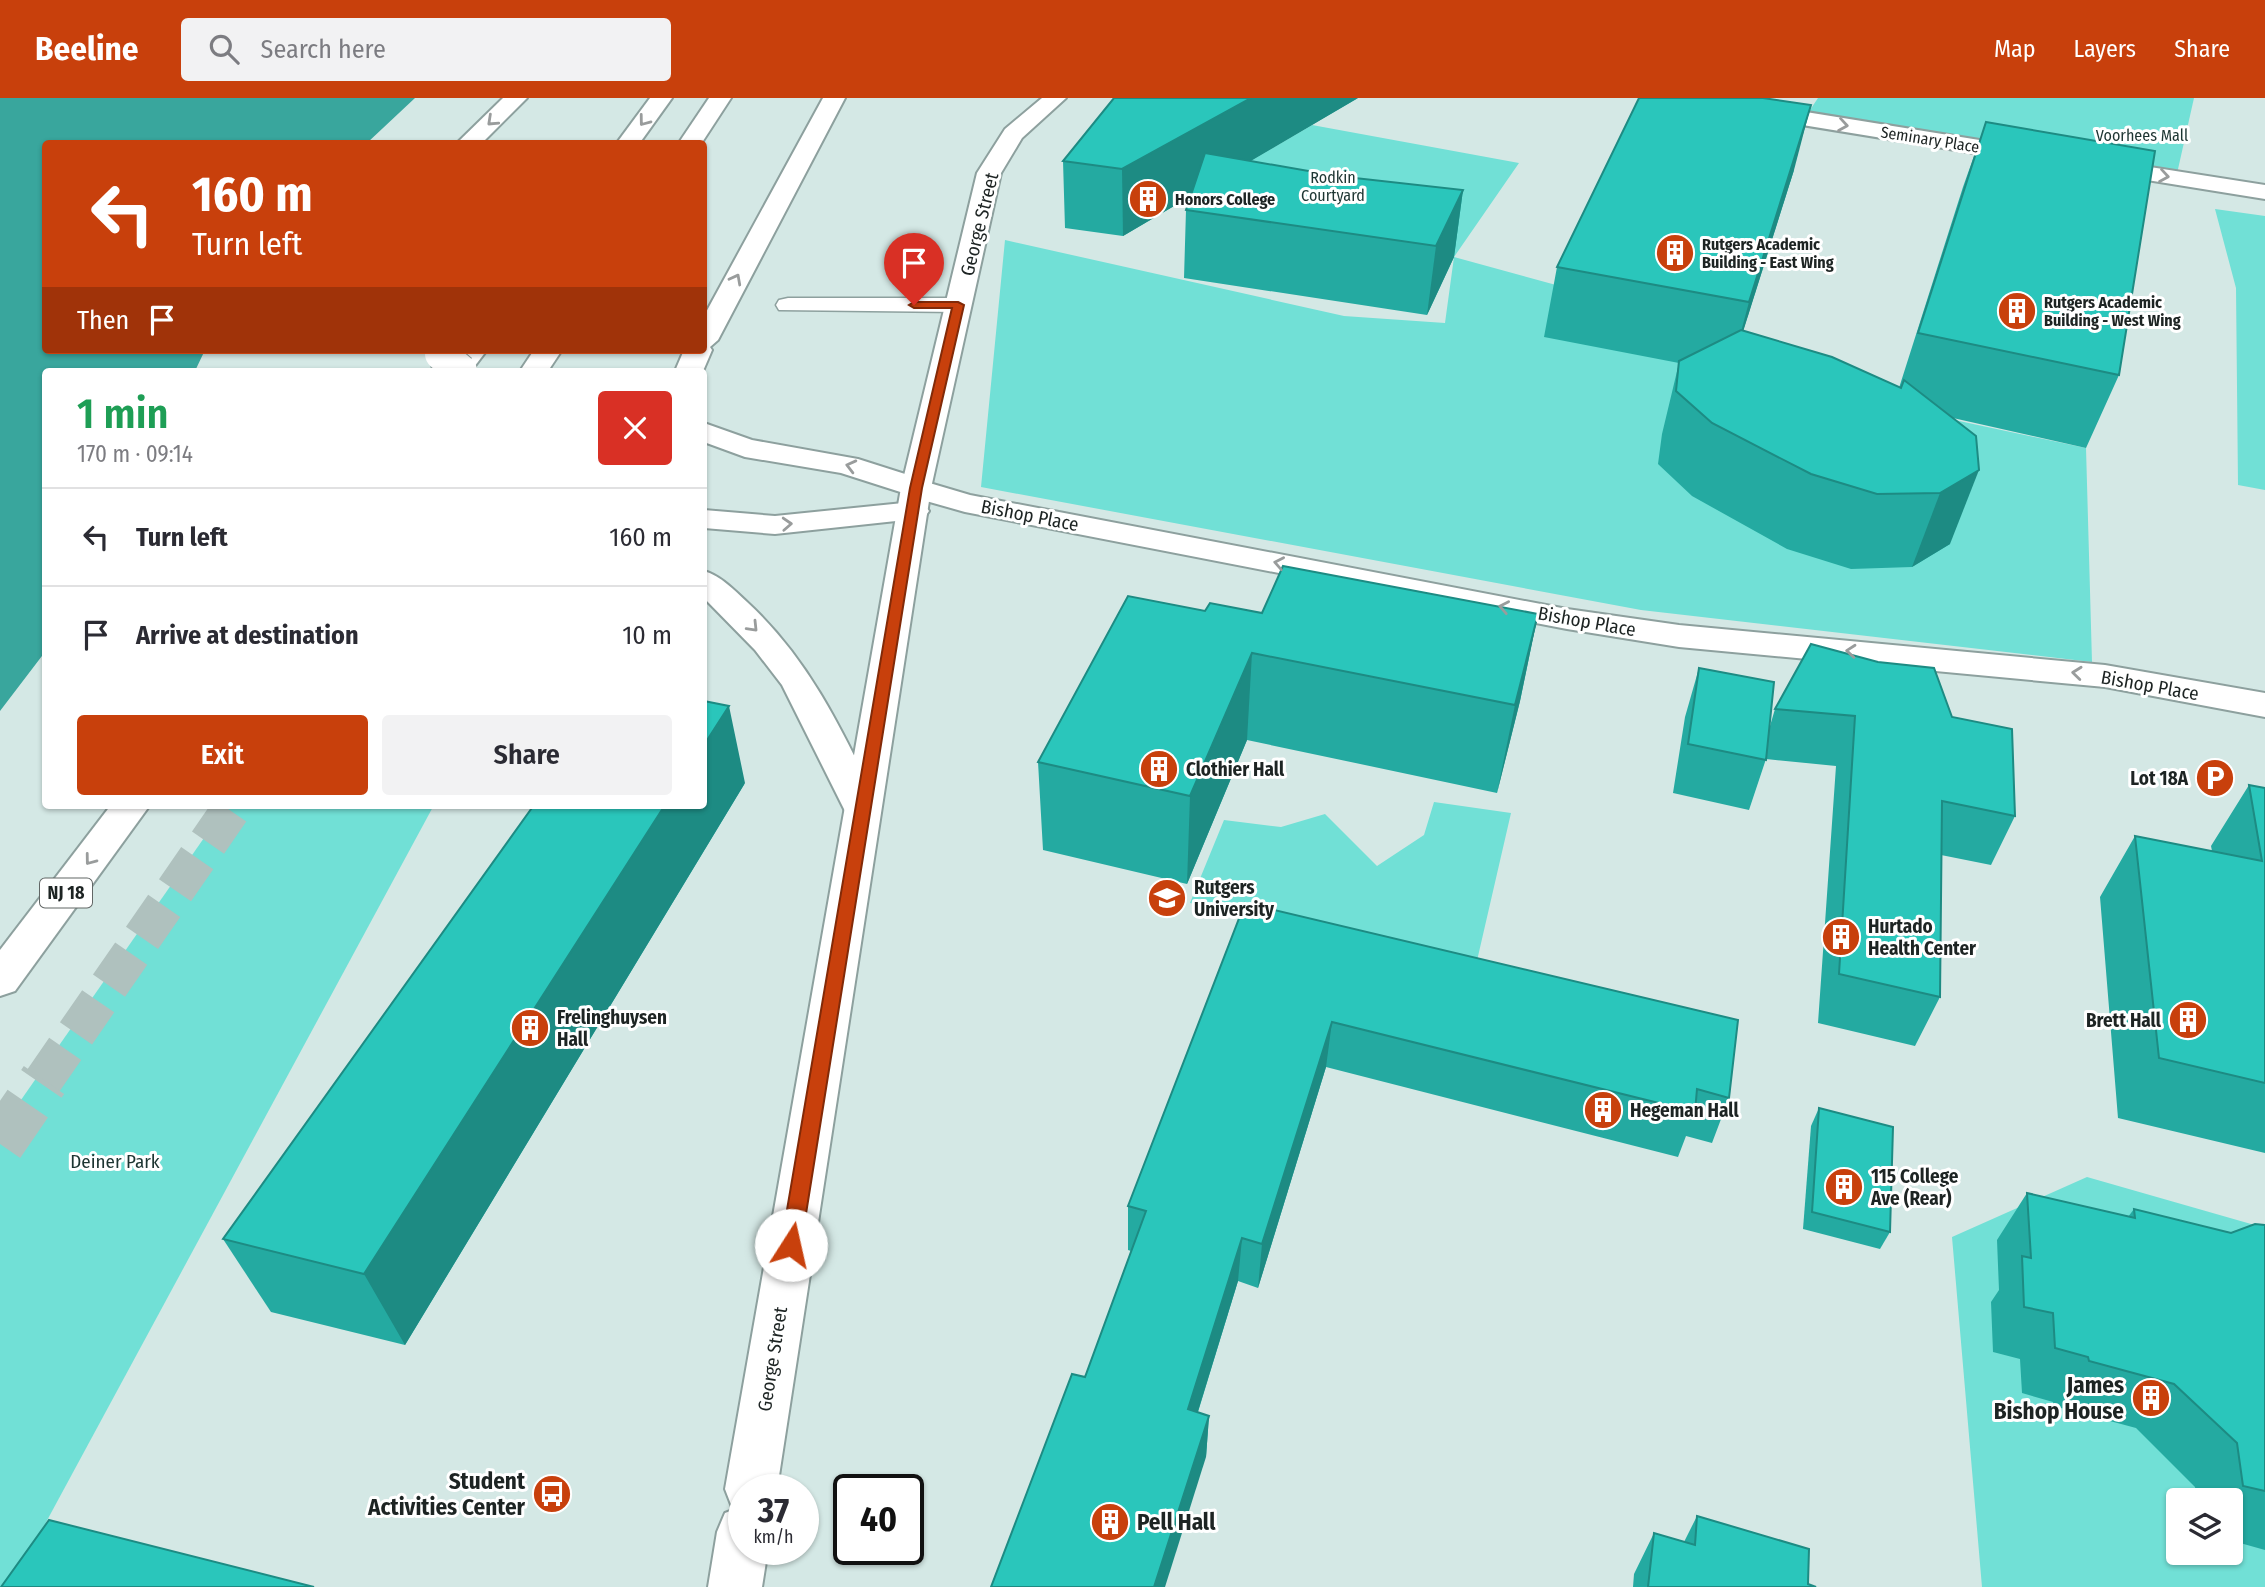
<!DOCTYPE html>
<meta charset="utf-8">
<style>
body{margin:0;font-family:"Fira Sans Condensed",sans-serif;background:#f2f2f3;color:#2b2b33;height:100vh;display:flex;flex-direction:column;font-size:26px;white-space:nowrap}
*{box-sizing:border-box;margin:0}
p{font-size:23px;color:#7c7c81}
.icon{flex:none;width:38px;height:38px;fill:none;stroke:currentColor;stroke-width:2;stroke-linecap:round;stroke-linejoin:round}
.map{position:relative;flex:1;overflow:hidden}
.panel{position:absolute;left:42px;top:270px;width:665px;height:441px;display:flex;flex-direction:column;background:#fff;border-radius:7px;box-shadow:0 2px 5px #0004}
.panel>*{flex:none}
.top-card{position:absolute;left:42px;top:42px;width:665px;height:214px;border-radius:7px;box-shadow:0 2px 5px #0004;background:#c8400c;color:#fff;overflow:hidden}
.tools{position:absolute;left:2166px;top:1390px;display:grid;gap:14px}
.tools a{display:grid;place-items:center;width:77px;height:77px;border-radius:7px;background:#fff;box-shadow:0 2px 5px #0004;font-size:35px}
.speed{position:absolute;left:728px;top:1376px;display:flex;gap:14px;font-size:35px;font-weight:700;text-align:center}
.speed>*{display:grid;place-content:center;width:91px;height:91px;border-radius:50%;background:#fff;box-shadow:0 2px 5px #0004;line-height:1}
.speed small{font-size:18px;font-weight:400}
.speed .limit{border:4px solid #111;border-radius:10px;background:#fff;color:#111}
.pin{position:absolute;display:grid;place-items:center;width:60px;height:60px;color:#fff;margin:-72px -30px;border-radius:50% 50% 50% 0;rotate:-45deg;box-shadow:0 0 7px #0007}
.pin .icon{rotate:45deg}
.me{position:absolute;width:77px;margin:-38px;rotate:10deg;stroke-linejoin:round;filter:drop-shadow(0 0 5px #0008)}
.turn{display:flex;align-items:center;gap:24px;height:147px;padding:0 35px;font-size:32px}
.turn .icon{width:91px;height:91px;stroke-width:2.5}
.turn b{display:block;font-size:49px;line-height:60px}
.then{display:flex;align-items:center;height:66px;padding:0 35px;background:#0003;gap:14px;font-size:26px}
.round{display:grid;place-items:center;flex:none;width:74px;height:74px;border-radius:7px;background:#f2f2f3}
.summary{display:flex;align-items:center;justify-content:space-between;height:119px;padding:0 35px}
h1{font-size:42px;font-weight:600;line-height:52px;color:#1e9e55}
.action{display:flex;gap:14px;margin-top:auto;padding:14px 35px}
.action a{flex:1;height:80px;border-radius:7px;background:#c8400c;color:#fff;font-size:28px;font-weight:600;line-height:80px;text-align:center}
.action a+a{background:#f2f2f3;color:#2b2b33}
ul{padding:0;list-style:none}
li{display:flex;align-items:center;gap:21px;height:98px;padding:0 35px;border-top:2px solid #e1e1e2}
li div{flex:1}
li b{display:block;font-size:26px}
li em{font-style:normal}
header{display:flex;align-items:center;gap:42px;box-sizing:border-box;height:98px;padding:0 35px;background:#c8400c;color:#fff}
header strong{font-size:33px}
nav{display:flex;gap:38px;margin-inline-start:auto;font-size:24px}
.search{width:490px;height:63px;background:#f2f2f3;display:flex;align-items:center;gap:18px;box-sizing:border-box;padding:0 24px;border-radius:7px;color:#7c7c81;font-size:26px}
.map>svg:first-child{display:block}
</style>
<header>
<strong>Beeline</strong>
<div class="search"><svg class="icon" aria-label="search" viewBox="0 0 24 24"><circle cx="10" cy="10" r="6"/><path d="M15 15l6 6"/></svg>Search here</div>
<nav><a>Map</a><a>Layers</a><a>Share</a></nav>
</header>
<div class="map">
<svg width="2265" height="1489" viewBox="0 0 2265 1489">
<rect width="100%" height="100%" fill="#d4e8e5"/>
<g fill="#71e0d6" fill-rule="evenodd">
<path d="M1818 0H2194L2176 80 1804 21Z"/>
<path d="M1312 27 1519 65 1454 159 1567 190 1730 274 2086 350 2092 564 1641 512 981 389 1005 142 1344 218 1445 225 1454 159 1219 81Z"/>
<path d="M2215 111 2265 118V392L2238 387 2236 190Z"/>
<path d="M1434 704 1511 715 1476 867 1190 805 1224 722 1281 729 1325 716 1377 768 1424 737Z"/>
<path d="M227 707H434L11 1489H0V1032Z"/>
<path d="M2087 1079 2265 1130V1489H1982L1952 1139ZM2179 1402H2231V1454H2179Z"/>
</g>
<path fill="#39a69d" d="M0 0H415L367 45 46 46V252H205L195 273H46L45 554 0 613Z"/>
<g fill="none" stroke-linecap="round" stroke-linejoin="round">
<path stroke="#afc1be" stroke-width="39" stroke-dasharray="39 19" stroke-linecap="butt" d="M43 983 234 707"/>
<path stroke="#afc1be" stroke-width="49" stroke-dasharray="49 24" stroke-linecap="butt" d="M0 1046 44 982"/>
<g stroke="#8da09e" stroke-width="3">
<path id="service" d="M788 200H958L967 202 970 207 967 212 958 214 779 212 776 207 779 202Z"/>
</g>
<g stroke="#8da09e" stroke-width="4">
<g id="minor">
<path d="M1668 0H1720L2029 50 2037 52 2041 57 2037 62 2029 64 1679 7Z"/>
<path d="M2099 61 2265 87V101L2091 73 2087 68 2091 63Z"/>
<path d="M916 381 970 397 1567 511 1679 527 2105 567 2265 595V619L2105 589 1679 549 1567 531 965 414 905 397 901 390 905 383Z"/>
</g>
</g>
<g stroke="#8da09e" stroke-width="4">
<path id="tertiary" d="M1042 0H1066L1022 40 1001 75 931 390 777 1391H744V1451H768L762 1489H708L717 1434 725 1415 736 1411 732 1409 725 1391 901 390 977 75 1005 31Z"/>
</g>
<g stroke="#8da09e" stroke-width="4">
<g id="motorway">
<path d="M503 0H527L481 46H456Z"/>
<path d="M650 0H672L639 46H616Z"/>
<path d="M709 0H731L701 46H678Z"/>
<path d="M823 0H845L718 242 710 249 712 252 703 273H675L684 252H704V218Z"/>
<path d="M459 252H487L471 273H443Z"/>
<path d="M534 252H562L548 273H520Z"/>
<path d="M704 325 752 342 858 361 927 383 931 390 927 397 916 399 841 375 745 359 704 344Z"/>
<path d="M913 404 924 406 929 413 924 420 775 436 704 430V412L775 418Z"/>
<path d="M704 473C721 478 734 492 747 504 810 562 843 634 880 710L874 719 861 723 848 719 782 587 755 552 704 500Z"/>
<path d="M111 707H150L15 893 0 898V852Z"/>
</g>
</g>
<use href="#service" fill="#fff" fill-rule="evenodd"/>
<use href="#minor" fill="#fff" fill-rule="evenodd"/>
<use href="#tertiary" fill="#fff" fill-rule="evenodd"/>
<use href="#motorway" fill="#fff" fill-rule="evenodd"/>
<g stroke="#8da09e" stroke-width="27" stroke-linecap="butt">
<path id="motorway-bridge-far1" d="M437 252 443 258"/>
</g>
<g stroke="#8da09e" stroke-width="34" stroke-linecap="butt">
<path id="motorway-bridge" d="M441 256 461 273"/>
</g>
<use href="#motorway-bridge-far1" stroke="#fff" stroke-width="24"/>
<use href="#motorway-bridge" stroke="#fff" stroke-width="32"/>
</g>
<g fill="#24aaa1">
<path d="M1358 0 1250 63 1337 78 1463 92 1454 159 1427 217 1184 180 1186 112 1191 98 1123 138 1065 130 1063 63Z"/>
<path d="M1986 24 2119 277 2086 350 1953 320 1950 446 1912 469 1851 471 1787 451 1692 398 1658 366 1662 336 1679 265 1544 239 1557 169 1794 72 1743 233 1899 290 1963 89Z"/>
<path d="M1205 513 1262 515 1538 516 1520 603 1497 695 1247 642 1187 786 1043 752 1038 664Z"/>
<path d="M1699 570 1770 628 1775 611 1952 619 2015 718 1991 767 1941 757 1940 899 1915 948 1818 925 1836 668 1766 661 1749 712 1673 695 1685 619Z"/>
<path d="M745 685 405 1247 271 1214 223 1141Z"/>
<path d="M2249 687 2265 690V1055L2118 1020 2100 799 2135 738 2212 753 2211 748Z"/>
<path d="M1245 805 1729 1000 1712 1045 1686 1038 1678 1059 1326 969 1258 1190 1238 1183 1198 1314 1209 1318 1206 1359 1085 1279 1131 1153 1128 1152V1108Z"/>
<path d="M1819 1010 1890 1134 1880 1151 1803 1131 1811 1028Z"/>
<path d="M2027 1095 2128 1119 2134 1111 2231 1135 2265 1127V1452L2233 1443 2232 1438H2231V1402H2197L2195 1389 2136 1330 2054 1308 2053 1304 2022 1295 2020 1261 1993 1254 1991 1204 1999 1192 1997 1142Z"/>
<path d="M1697 1418 1808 1486 1816 1489H1633L1634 1476 1654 1435 1684 1444Z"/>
</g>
<g fill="#1d8b83">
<path d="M1251 0H1358L1123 138 1122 71Z"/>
<path d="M1811 7 1794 72 1730 275 1749 204Z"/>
<path d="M1463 92 1454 159 1427 217 1436 148Z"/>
<path d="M1979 372 1950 446 1912 469 1940 395Z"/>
<path d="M1538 516 1520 603 1497 695 1515 607Z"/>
<path d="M1252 555 1247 642 1187 786 1190 698Z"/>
<path d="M729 608 745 685 405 1247 364 1176 665 707H704V647Z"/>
<path d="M1332 924 1326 969 1258 1190 1262 1146Z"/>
<path d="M1242 1140 1238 1183 1186 1352 1188 1311Z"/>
<path d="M1209 1318 1206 1359 1165 1489H1154Z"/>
</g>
<g fill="#2ac6bb" stroke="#1d8b83" stroke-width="2">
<path d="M1114 0H1251L1122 71 1063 63Z"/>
<path d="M1639 0H1763L1811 7 1749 204 1557 169Z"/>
<path d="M1986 24 2155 53 2119 277 1918 235Z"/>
<path d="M1205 55 1337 78 1463 92 1436 148 1186 112Z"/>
<path d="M1741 232 1832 259 1901 290 1904 282 1976 338 1979 372 1940 395 1877 396 1811 376 1712 325 1676 293 1679 263Z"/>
<path d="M1283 468 1538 516 1515 607 1252 555 1190 698 1038 664 1128 498 1205 513 1210 505 1262 515Z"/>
<path d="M1811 546 1878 564 1934 570 1952 619 2012 631 2015 718 1942 703 1940 899 1839 876 1855 618 1775 611Z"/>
<path d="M1699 570 1774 584 1766 662 1688 646Z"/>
<path d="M704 603 729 608 704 647Z"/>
<path d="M2249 687 2265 690V985L2159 960 2135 738 2262 763Z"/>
<path d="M534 707H665L364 1176 223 1141Z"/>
<path d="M1245 805 1738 922 1729 1000 1697 991 1695 1014 1332 924 1262 1146 1242 1140 1188 1311 1209 1318 1154 1489H991L1072 1276 1085 1279 1146 1113 1128 1108Z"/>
<path d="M1819 1010 1893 1029 1890 1134 1812 1114Z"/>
<path d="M2027 1095 2135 1120 2134 1111 2231 1135 2255 1126 2265 1127V1393L2243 1388 2237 1345 2174 1286 2089 1263 2088 1259 2055 1250 2053 1215 2024 1209 2022 1158 2031 1160Z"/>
<path d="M1697 1418 1809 1451 1808 1486 1816 1489H1648L1654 1435 1695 1447Z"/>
<path d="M49 1422 314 1489H1Z"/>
</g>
<defs><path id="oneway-chevron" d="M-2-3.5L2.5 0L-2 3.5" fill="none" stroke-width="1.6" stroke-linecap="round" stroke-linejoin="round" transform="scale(1.75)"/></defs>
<g stroke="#999c9c">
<use href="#oneway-chevron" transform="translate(492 23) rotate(137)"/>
<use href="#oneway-chevron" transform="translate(644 23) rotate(127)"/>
<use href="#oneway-chevron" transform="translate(1843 27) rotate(9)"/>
<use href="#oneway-chevron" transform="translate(2164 78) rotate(9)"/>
<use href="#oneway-chevron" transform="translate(736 181) rotate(-62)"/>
<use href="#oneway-chevron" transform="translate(851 368) rotate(-166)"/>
<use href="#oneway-chevron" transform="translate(787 426) rotate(-3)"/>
<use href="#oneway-chevron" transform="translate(1279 465) rotate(-169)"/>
<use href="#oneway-chevron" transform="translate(1504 509) rotate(-169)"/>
<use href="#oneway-chevron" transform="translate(753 529) rotate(46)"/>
<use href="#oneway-chevron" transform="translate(1851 553) rotate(-175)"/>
<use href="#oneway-chevron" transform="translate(2077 575) rotate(-174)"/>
<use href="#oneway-chevron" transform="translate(90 762) rotate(127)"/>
</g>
<path fill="#c8400c" stroke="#822a08" stroke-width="2" d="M958 204 964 207 922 390 801 1147 798 1153 791 1156 784 1153 781 1147 910 390 952 210H914L909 207 914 204Z"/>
<defs>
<g id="building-disc" transform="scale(2.0125)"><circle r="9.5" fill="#c8400c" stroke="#fff"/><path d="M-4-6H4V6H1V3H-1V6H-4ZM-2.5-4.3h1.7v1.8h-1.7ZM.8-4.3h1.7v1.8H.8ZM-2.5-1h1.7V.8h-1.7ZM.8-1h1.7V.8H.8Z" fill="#fff"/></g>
<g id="parking-disc" transform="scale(2.0125)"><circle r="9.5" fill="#c8400c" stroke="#fff"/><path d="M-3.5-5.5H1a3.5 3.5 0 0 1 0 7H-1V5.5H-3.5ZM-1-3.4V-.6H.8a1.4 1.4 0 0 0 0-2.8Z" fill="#fff"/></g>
<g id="university-disc" transform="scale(2.0125)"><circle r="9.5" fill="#c8400c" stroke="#fff"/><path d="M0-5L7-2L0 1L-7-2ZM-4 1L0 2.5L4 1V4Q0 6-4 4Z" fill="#fff"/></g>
<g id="bus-disc" transform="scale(2.0125)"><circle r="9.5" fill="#c8400c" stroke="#fff"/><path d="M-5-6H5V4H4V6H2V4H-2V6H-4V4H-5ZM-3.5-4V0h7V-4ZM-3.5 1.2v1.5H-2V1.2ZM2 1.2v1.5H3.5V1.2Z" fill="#fff"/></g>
</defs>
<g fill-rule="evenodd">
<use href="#building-disc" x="1148" y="101"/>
<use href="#building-disc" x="1675" y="155"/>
<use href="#building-disc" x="2017" y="213"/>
<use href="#building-disc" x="1159" y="671"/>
<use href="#parking-disc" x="2215" y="680"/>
<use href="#university-disc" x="1167" y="800"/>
<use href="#building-disc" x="1841" y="839"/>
<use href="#building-disc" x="2188" y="922"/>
<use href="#building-disc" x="530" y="930"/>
<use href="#building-disc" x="1603" y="1012"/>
<use href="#building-disc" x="1844" y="1089"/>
<use href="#building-disc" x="2151" y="1300"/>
<use href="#bus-disc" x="552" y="1396"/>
<use href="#building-disc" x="1110" y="1424"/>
</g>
<g text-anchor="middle" stroke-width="6" stroke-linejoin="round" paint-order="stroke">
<g font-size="16" fill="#1d3532" stroke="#fff">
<text x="2142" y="43">Voorhees Mall</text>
<text x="1333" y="85">Rodkin<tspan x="1333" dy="18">Courtyard</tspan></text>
</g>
<g font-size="16" fill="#1d2423" stroke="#fff">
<text transform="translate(1930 41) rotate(9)" y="6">Seminary Place</text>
</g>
<g font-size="16" font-weight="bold" fill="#1d2423" stroke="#fff" text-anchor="start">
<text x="1175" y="107">Honors College</text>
<text x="1702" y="152">Rutgers Academic<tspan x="1702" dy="18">Building - East Wing</tspan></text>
<text x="2044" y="210">Rutgers Academic<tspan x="2044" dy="18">Building - West Wing</tspan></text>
</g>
<rect fill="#fff" stroke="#616665" stroke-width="2" x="40" y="780.5" width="52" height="29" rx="5"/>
<g font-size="18" font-weight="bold" fill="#1d2423">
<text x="66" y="801">NJ 18</text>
</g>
<g font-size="19" fill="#1d2423" stroke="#fff">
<text transform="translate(979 126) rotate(-76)" y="7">George Street</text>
<text transform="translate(1030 417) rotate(11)" y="7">Bishop Place</text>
<text transform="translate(1587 523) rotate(10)" y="7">Bishop Place</text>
<text transform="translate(2150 587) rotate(10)" y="7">Bishop Place</text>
<text transform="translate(772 1261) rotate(-81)" y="7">George Street</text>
</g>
<g font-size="19" font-weight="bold" fill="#1d2423" stroke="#fff" text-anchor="start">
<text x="1186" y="678">Clothier Hall</text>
<text x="2188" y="687" text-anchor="end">Lot 18A</text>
<text x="1194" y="796">Rutgers<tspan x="1194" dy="22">University</tspan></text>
<text x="1868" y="835">Hurtado<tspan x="1868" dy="22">Health Center</tspan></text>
<text x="557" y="926">Frelinghuysen<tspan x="557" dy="22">Hall</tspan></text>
<text x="2161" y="929" text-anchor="end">Brett Hall</text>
<text x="1630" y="1019">Hegeman Hall</text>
<text x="1871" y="1085">115 College<tspan x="1871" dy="22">Ave (Rear)</tspan></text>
</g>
<g font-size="19" fill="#1d3532" stroke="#fff">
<text x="115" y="1070">Deiner Park</text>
</g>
<g font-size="23" font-weight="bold" fill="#1d2423" stroke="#fff" text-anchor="end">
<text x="2124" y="1295">James<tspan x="2124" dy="26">Bishop House</tspan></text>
<text x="525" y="1391">Student<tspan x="525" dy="26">Activities Center</tspan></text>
<text x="1137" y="1432" text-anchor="start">Pell Hall</text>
</g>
</g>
</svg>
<div class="tools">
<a><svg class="icon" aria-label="layers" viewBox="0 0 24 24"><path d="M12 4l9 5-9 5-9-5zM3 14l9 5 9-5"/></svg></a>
</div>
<div class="speed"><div>37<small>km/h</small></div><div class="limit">40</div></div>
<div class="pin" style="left:914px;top:207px;background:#d93025"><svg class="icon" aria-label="arrive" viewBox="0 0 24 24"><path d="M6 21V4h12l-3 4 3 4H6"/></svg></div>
<svg class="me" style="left:791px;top:1147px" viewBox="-20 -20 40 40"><circle r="19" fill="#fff"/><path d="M0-13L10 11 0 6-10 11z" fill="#c8400c"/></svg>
<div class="top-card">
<div class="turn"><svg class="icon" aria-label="left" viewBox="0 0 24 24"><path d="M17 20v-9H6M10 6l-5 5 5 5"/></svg><div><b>160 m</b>Turn left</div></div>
<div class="then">Then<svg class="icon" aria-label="arrive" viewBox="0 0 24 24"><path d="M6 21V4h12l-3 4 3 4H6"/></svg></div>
</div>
<section class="panel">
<div class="summary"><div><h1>1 min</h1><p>170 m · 09:14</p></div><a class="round" style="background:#d93025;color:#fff"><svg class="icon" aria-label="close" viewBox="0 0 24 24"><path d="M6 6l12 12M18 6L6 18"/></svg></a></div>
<ul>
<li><svg class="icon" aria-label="left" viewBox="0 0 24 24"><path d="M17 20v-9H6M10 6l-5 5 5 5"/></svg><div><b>Turn left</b></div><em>160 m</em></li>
<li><svg class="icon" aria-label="arrive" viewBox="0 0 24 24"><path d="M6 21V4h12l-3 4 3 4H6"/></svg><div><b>Arrive at destination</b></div><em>10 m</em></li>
</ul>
<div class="action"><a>Exit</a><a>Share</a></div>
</section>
</div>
